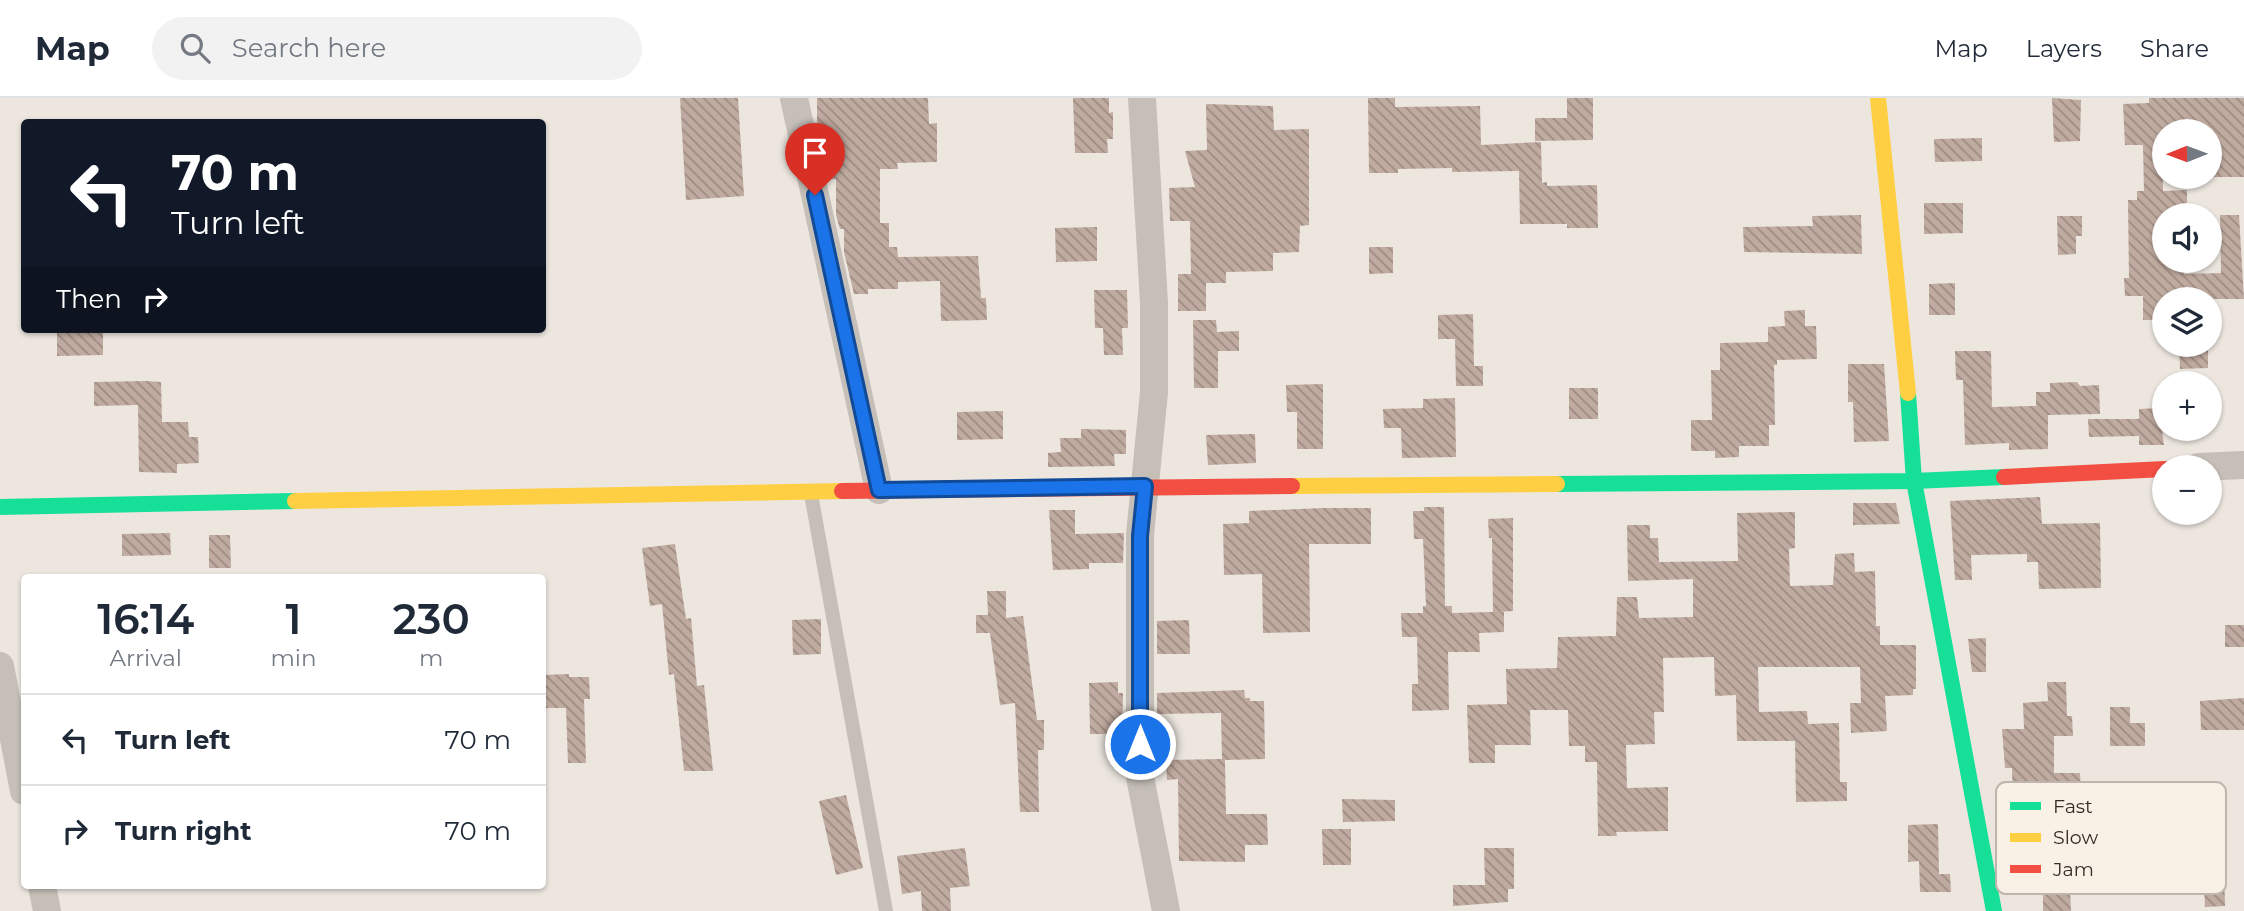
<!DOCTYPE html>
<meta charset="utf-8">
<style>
body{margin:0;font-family:Montserrat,sans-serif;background:#f2f2f3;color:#1f2937;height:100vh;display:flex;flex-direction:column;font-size:26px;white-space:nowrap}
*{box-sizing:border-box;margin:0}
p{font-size:23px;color:#747a83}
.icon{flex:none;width:38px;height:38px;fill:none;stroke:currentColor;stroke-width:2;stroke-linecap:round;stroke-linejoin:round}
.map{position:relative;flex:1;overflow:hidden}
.panel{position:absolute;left:21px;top:476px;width:525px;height:315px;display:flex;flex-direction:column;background:#fff;border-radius:7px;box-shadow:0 2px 5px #0004}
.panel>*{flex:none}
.guide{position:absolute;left:21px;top:21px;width:525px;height:214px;border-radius:7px;box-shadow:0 2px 5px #0004;background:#111827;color:#fff;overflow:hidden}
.needle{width:46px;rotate:269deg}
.tools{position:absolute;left:2152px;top:21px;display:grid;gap:14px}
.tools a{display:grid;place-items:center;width:70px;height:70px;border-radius:50%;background:#fff;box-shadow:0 2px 5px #0004;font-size:35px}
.pin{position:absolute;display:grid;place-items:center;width:60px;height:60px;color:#fff;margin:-72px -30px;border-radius:50% 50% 50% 0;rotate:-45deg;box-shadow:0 0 7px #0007}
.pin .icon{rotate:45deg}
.me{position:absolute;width:77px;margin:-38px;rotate:0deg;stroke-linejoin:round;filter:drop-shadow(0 0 5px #0008)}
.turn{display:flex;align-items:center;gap:24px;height:147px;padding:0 35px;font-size:32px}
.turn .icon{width:91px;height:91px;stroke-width:2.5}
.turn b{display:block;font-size:49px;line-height:60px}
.then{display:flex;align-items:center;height:66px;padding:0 35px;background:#0003;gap:14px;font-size:26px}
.eta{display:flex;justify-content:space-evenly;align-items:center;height:119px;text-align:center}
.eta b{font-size:42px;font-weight:600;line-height:49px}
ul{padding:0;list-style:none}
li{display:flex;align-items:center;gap:21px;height:91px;padding:0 35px;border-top:2px solid #e0e1e3}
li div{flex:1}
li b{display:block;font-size:26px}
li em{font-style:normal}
header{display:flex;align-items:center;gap:42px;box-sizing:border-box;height:98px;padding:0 35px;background:#fff;border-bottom:2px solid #e0e1e3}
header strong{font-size:33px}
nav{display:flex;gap:38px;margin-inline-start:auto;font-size:24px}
.search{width:490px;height:63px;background:#f2f2f3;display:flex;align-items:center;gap:18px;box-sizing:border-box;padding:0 24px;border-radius:38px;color:#747a83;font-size:26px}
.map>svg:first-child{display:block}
</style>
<header>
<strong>Map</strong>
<div class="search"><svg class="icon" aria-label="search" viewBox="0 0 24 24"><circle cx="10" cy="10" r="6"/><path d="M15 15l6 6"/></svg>Search here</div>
<nav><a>Map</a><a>Layers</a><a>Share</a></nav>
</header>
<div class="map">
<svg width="2244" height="813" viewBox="0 0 2244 813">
<defs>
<pattern id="building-back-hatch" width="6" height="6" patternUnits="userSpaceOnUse" patternTransform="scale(1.75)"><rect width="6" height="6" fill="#c0aba0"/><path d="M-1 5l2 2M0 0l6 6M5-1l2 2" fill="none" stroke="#9d8b82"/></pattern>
</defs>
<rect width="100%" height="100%" fill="#ece6df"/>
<g fill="url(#building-back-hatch)">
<path d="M680 0H738L744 98 686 102Z"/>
<path d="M817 0H928L929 26 937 25V64L897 65 898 71H880V125H889V149H897L898 159 978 158 981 200H986L987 222 941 223 940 183 898 184V191H868V196H854L844 154V131H840L836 117V81H830L828 38 819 39 817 28Z"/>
<path d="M1073 0H1109V15L1113 14V41H1107L1108 55H1075Z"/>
<path d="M1368 0H1395V9L1480 8 1481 47 1541 44 1542 85 1547 84V88L1597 87 1598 130H1567V126H1520L1519 73 1452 74V70L1398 71V75H1369Z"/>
<path d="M1567 0H1593V42L1535 43V20H1567Z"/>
<path d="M2052 0 2081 2 2080 43 2054 44Z"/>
<path d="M2149 0H2244V79H2210V33H2162L2163 93 2187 92V116H2165V163H2184V176L2221 175 2220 117H2239L2244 201H2165V222H2143V198H2125L2124 180H2129L2128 102H2137V93H2144L2143 47H2125L2123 6 2149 5Z"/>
<path d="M1206 6 1273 8 1274 32 1309 31V127L1300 128 1299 154 1273 155V173L1226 174V185H1206V213H1178V176H1191L1190 123H1170L1169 90 1195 89 1185 53 1207 52Z"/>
<path d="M1982 40V63L1935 64 1934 41Z"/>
<path d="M1924 105H1963V135L1924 136Z"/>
<path d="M1861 117 1862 156 1744 154 1743 129 1813 128 1812 118Z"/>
<path d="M2057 118H2082V138H2076V156L2058 157Z"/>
<path d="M1097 129V163L1056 164 1055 130Z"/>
<path d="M1369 149H1393V175L1369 176Z"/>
<path d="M1955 185V217H1929V186Z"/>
<path d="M1094 192H1127L1128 230H1122L1123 257H1104L1103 230H1095Z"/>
<path d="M1805 212V228H1816L1817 261 1777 262V267H1774L1775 327H1769V348H1739V359L1715 360V353H1691V322H1712L1711 272H1720V245L1768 244V229L1785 228 1784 213Z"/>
<path d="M1473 216 1474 268H1483V288H1456L1455 241H1438V217Z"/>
<path d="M1193 222H1216L1217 234 1239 233V253H1218V290H1194Z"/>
<path d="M57 231H103V257L57 258Z"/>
<path d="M2179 247H2208V270L2180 271Z"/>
<path d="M1955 253H1991L1992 309 2036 308V294H2050V285L2077 284 2080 288 2099 287 2100 316 2048 317V351L2009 352V345L1965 347 1963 282H1956Z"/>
<path d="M1848 266H1884L1889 343 1854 344 1853 304H1848Z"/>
<path d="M145 283 161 284 162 324H188L189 339H198L199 365 177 366V375L139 374 138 307 94 308V284Z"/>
<path d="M1323 286V351H1297V314H1287L1286 287Z"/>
<rect x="1569" y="290" width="29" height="31"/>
<path d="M1455 300 1456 359 1402 360 1401 330H1384L1383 311 1423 310V301Z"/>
<path d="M2159 310 2164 347H2139V338L2089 339 2088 321H2139V311Z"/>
<path d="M1003 313V341L957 342V314Z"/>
<path d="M1081 331 1126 332V356H1114L1115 368 1048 369V355L1061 354 1060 340H1081Z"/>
<path d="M1255 336 1256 365 1208 367 1206 337Z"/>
<path d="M2040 399 2042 426 2100 425 2101 490 2039 491 2038 464H2027V456L1971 457 1972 482H1955L1950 403Z"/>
<path d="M1853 405H1896L1900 426 1853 427Z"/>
<path d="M1424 409H1444L1445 508H1452V515L1493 514 1492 440H1489L1488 421 1513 420V513L1498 514H1504V534L1479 535 1480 554H1448L1449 612 1412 613V586H1418L1417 539H1402L1401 515H1423V508H1426L1423 441H1414L1413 413H1424Z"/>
<path d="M1323 410H1371V446H1309L1310 534 1263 535 1262 476 1224 477 1223 426 1249 425V413Z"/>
<path d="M1049 412H1075V436L1124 435 1123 465H1089V471L1053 472Z"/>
<path d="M1795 414V450L1789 451 1790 488 1833 487 1835 456 1854 455 1855 474 1875 473 1876 528H1880V547H1916V591H1913V597L1885 598 1887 633 1851 635 1850 605H1861L1860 569H1758L1759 614 1807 613 1808 626 1839 625 1840 684H1847V703L1796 704 1795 643H1737L1736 597 1715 598 1714 559 1663 560 1664 614H1654L1655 646 1626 647 1627 690 1668 689V733L1616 734 1617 738H1598L1597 664H1585V648H1569L1568 612H1530L1531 647H1495V665H1469L1467 607 1507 606 1506 571 1557 570 1558 539 1616 538 1617 499H1637L1639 520 1693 519V481L1628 483 1627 427H1650V440H1658L1659 464 1738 463 1737 415Z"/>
<path d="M170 435 171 457 122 458V436Z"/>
<path d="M209 437H230L231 470H209Z"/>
<path d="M675 446 686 521 691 520 697 588 704 587 713 673H684L674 576 669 577 662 506 650 508 642 450Z"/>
<path d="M987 493H1006V520L1023 518 1037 622H1044V652H1038L1039 714H1020L1015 605 1000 607 990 535H976V517H988Z"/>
<path d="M821 521V556L793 557 792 522Z"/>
<path d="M1189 522 1190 556H1157V523Z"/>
<rect x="2225" y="527" width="19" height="22"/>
<path d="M1986 540V574H1972L1968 541Z"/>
<path d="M569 576V579H589L590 601H584L586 665H568L566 610H545L544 577Z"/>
<path d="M1118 584V595H1123L1122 636H1090L1089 585Z"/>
<path d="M2047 584H2066L2067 618H2072L2073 638H2054V675H2080L2081 694H2045L2046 742 2004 746 2002 720 2013 719 2012 670H2005L2002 631H2024L2023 605 2048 603Z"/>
<path d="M1244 592 1245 600H1250V603H1264L1265 661 1225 662 1226 716H1267L1268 747H1245V764L1179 763 1178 681 1167 682 1166 662 1222 661 1221 615 1159 616 1157 619V595Z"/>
<path d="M2244 600V632H2201L2200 603Z"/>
<path d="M2110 609H2130V625H2145V648H2110Z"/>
<path d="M846 697 863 770 836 777 819 703Z"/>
<path d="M1342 701 1395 702V723L1343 724Z"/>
<path d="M1938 726 1939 776H1950L1951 794H1920L1919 763 1908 764V727Z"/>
<path d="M1322 731H1351V767H1323Z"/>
<path d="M965 750 970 788 950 790 951 813H922L921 793 902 796 897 758Z"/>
<path d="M1484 750H1514V791H1508V804L1453 808V787H1485Z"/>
<path d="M2224 763 2225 808 2205 809 2203 764Z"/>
<path d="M2043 792H2070L2071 813H2043Z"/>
</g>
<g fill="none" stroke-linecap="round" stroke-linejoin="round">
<path stroke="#c5bfb8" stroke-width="14" d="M811 396 886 813"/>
<g stroke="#c5bfb8" stroke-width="28">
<path d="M794 0 879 392"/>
<path d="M1142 0 1154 205V294L1140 437V679L1166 813"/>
<path d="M2198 369 2244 367"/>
<path d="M0 568 24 693"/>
<path d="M42 788 47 813"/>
</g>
<g stroke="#16e098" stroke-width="16">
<path d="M1908 295 1914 383 1994 813"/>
<path d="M1557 386 1914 383 2004 379"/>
<path d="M0 409 295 403"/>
</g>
<g stroke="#ffcf43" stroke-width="16">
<path d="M1878 0 1908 295"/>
<path d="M1292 388 1557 386"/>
<path d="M295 403 842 393"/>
</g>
<g stroke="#f24e42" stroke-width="16">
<path d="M2004 379 2165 371"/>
<path d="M842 393 1292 388"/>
</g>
</g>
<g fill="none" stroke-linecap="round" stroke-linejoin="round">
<g stroke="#114b97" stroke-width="18">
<path id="route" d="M815 97 879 392 1145 388 1140 438V646"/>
</g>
<use href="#route" stroke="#1a73e8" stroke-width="12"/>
</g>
<rect x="1996" y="684" width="230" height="112" rx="10" fill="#f9f1e6" stroke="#beb6ad" stroke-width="2"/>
<rect x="2010" y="704" width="31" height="8" fill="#16e098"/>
<rect x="2010" y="735" width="31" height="9" fill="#ffcf43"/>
<rect x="2010" y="767" width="31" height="8" fill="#f24e42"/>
<g font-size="19" fill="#362c27">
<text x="2053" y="715">Fast</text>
<text x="2053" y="746">Slow</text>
<text x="2053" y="778">Jam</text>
</g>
</svg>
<div class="tools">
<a><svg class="needle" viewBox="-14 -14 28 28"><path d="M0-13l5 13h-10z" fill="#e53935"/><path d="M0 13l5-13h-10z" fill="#747a83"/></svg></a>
<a><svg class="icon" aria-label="sound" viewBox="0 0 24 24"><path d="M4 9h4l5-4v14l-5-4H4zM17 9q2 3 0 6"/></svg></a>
<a><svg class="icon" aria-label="layers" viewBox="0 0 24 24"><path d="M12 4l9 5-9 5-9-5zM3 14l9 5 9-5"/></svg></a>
<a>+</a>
<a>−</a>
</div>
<div class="pin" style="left:815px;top:97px;background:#d93025"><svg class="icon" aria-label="arrive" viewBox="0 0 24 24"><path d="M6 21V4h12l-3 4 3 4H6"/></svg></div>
<svg class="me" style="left:1140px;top:646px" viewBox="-20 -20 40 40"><circle r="17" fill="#1a73e8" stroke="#fff" stroke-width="3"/><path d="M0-11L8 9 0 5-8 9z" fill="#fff"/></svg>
<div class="guide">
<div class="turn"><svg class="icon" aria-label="left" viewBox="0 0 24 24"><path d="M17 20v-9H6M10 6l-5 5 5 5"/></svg><div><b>70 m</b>Turn left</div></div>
<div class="then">Then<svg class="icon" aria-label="right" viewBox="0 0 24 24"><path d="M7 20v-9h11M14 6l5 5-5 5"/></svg></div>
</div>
<section class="panel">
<div class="eta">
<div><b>16:14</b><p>Arrival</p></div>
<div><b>1</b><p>min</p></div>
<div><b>230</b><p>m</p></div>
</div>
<ul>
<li><svg class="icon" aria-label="left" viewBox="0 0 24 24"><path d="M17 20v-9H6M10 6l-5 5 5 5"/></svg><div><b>Turn left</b></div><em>70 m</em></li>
<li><svg class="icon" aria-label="right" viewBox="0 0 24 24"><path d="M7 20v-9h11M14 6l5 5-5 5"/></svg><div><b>Turn right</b></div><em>70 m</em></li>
</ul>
</section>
</div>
